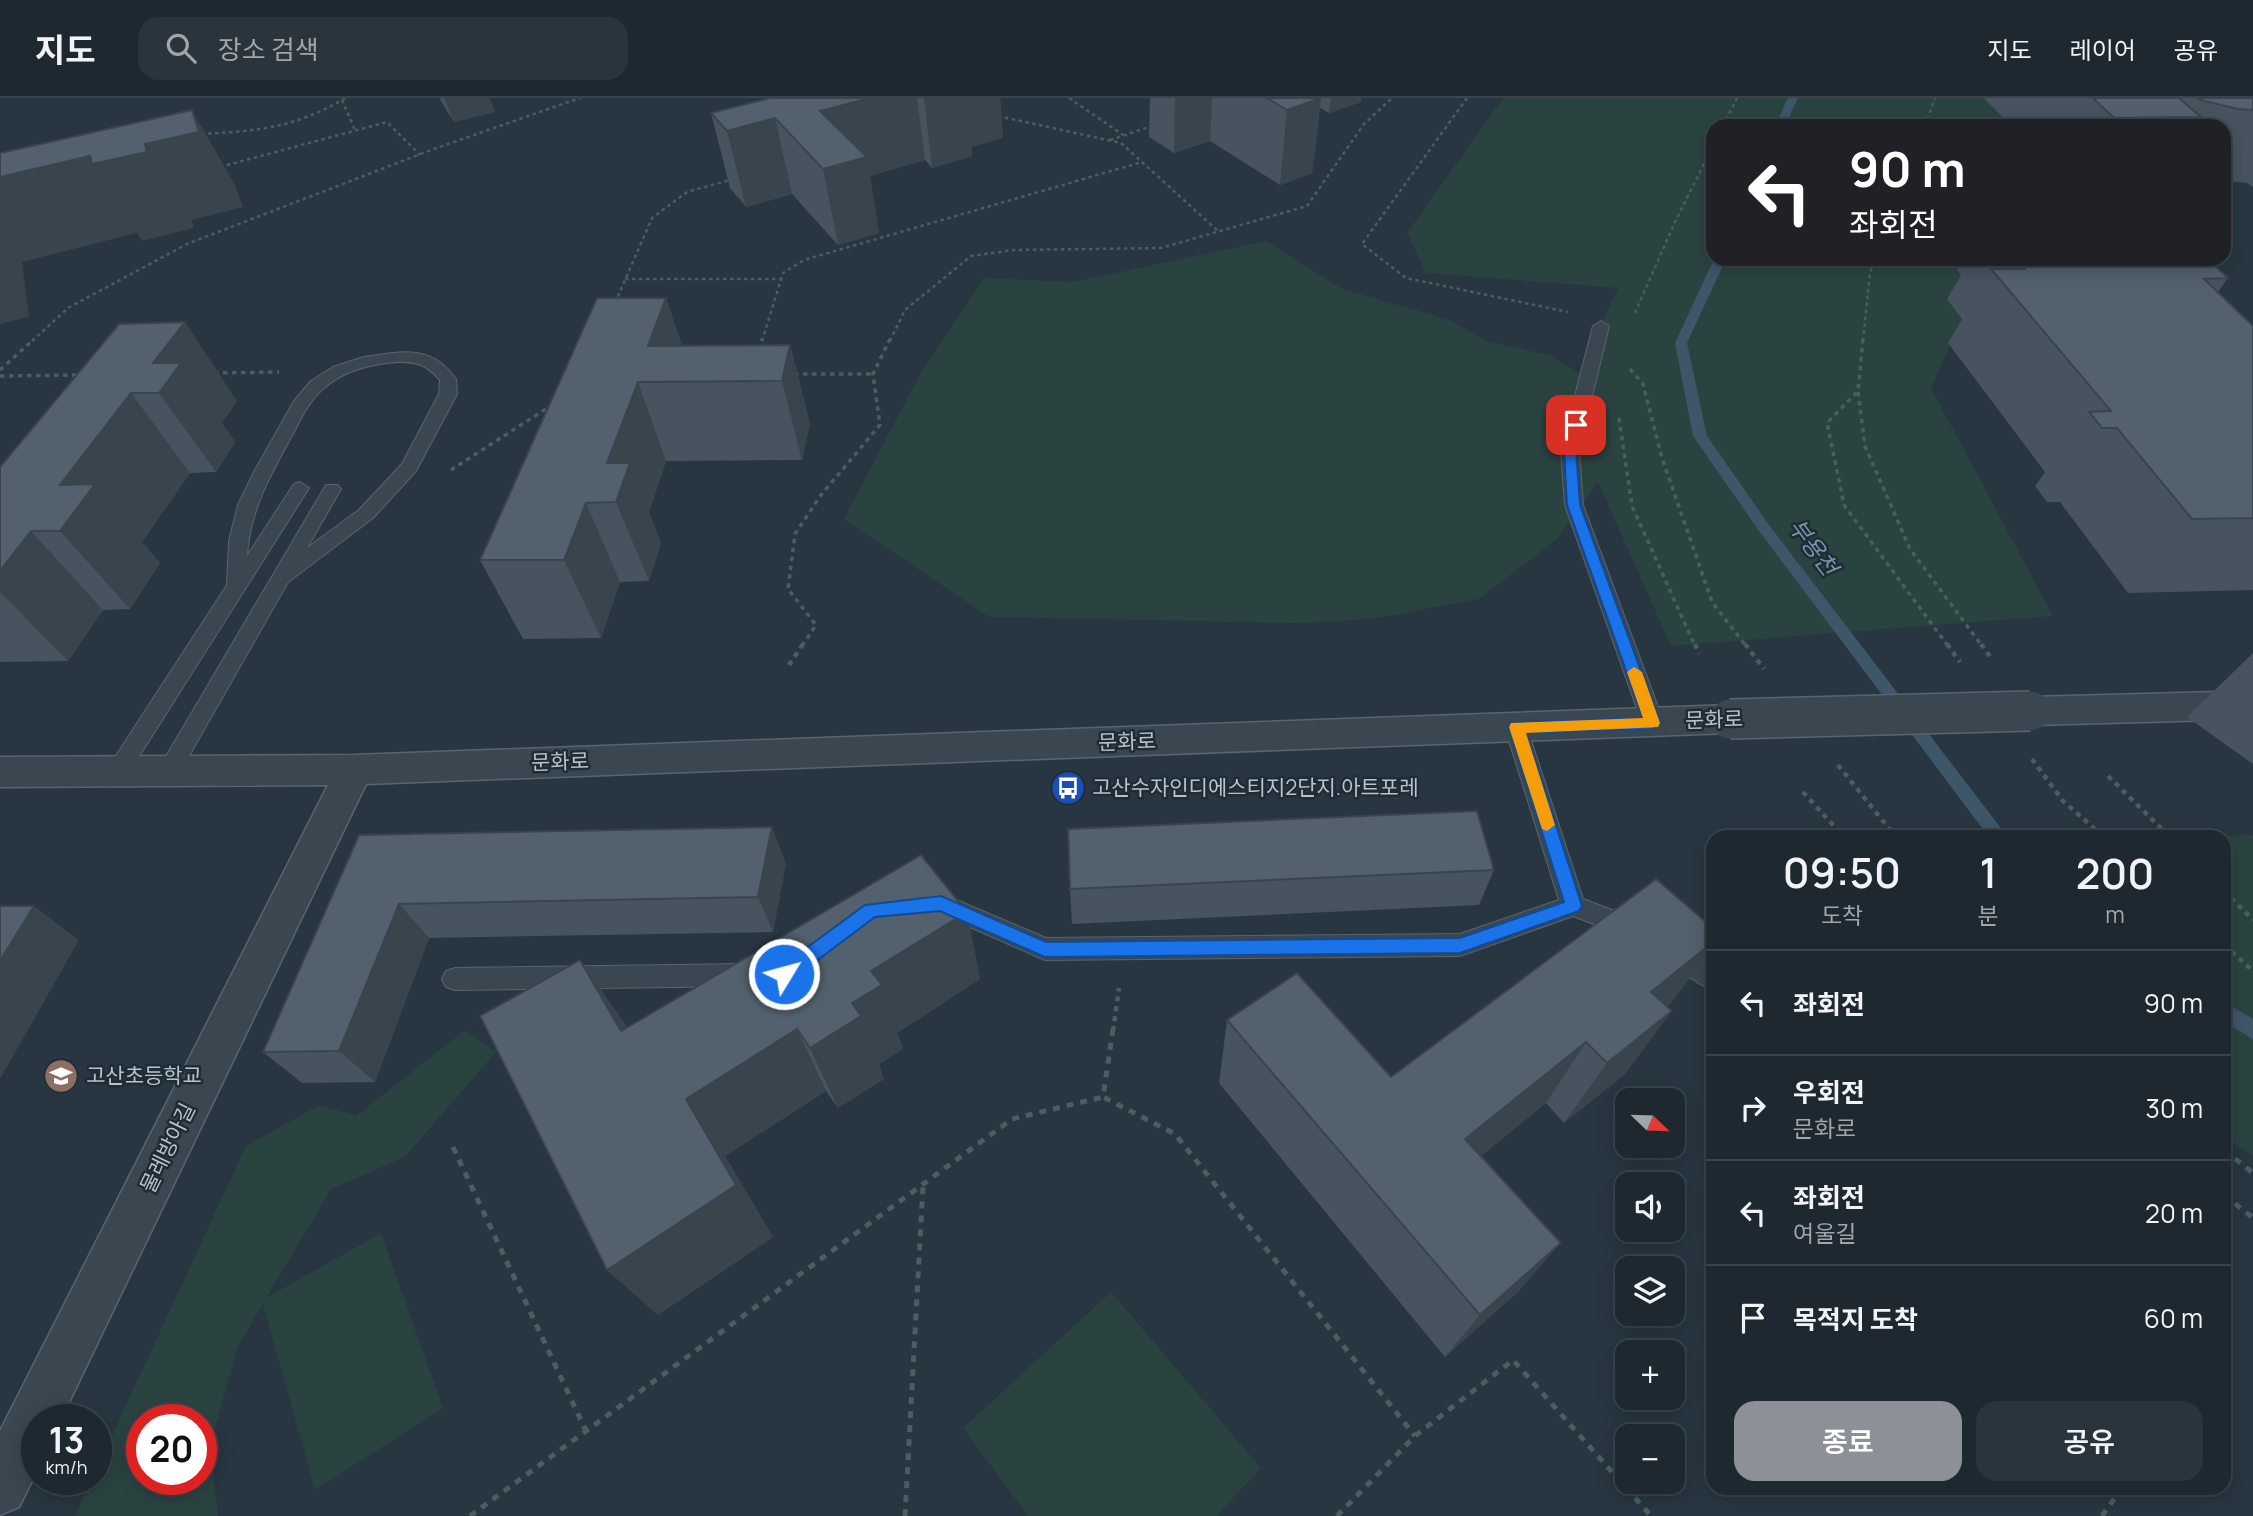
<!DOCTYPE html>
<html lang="ko">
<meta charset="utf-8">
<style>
body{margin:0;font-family:Manrope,"Noto Sans KR",sans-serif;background:#2a343c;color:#f1f3f6;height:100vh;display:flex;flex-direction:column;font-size:26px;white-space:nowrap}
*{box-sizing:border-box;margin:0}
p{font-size:23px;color:#a0a6ab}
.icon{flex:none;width:38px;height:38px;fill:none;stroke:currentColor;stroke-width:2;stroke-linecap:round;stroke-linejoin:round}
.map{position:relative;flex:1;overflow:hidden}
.sheet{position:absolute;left:1706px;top:732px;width:525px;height:665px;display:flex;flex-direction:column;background:#1d2830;border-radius:21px;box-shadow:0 4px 18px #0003,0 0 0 2px #3b444c}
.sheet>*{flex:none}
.hud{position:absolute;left:1706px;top:21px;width:525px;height:147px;border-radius:21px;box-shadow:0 4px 18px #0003,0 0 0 2px #3b444c;background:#202124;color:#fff;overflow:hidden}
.needle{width:46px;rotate:113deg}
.fabs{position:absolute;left:1615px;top:990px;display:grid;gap:14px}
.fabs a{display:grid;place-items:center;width:70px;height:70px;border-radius:14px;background:#1d2830;box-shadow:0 4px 18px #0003,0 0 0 2px #3b444c;font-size:35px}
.speed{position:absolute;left:21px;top:1306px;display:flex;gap:14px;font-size:35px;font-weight:700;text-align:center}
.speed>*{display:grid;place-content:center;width:91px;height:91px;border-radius:50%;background:#1d2830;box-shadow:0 4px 18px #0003,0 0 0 2px #3b444c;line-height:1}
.speed small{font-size:18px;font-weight:400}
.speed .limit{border:10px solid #d22;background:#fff;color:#111}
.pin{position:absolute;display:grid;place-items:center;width:60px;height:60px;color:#fff;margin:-30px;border-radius:14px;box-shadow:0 4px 10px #0006}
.me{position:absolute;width:77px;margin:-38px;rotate:53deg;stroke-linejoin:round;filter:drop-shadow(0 0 5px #0008)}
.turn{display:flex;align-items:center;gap:24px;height:147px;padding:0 28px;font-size:32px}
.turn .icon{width:91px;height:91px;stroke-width:2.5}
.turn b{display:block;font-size:49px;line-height:60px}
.eta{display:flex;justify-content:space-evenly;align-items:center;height:119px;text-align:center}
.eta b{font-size:42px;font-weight:600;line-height:49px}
.action{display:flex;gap:14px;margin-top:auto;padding:14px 28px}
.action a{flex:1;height:80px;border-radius:21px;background:#8c9099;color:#fff;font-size:28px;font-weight:600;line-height:80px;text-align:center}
.action a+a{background:#2a343c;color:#f1f3f6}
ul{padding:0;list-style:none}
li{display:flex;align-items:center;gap:21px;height:105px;padding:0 28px;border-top:2px solid #3b444c}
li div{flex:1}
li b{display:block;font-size:26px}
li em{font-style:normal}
header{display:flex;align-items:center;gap:42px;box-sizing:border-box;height:98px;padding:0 35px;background:#1d2830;border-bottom:2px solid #3b444c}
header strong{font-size:33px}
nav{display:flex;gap:38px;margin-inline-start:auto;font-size:24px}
.search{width:490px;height:63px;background:#2a343c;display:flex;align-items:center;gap:18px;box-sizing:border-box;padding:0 24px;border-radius:21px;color:#a0a6ab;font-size:26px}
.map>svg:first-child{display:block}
</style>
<header>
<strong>지도</strong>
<div class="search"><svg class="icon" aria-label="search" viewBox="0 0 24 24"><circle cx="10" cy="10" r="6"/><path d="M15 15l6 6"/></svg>장소 검색</div>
<nav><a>지도</a><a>레이어</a><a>공유</a></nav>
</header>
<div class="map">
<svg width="2253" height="1418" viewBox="0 0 2253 1418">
<rect width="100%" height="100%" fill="#273640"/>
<g fill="#2a4341" fill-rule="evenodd">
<path d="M1503 0H2012V28H1713V161H1988L1931 290 2053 518 1671 548 1598 384 1557 441 1479 501 1371 521 1303 525 989 519 844 421 920 276 984 180 1073 184 1266 143 1342 191 1447 221 1487 243 1552 258 1578 275 1618 190 1426 175 1407 135Z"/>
<path d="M2253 737V1058L2224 1038V738H2202Z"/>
<path d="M465 932 496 954 405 1059 331 1091 266 1200 381 1135 443 1310 315 1392 263 1206 237 1250 210 1348 218 1418H75L92 1381H96V1372L246 1048 319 1007 356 1018ZM142 1321H201V1381H142Z"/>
<path d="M1111 1194 1261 1370 1216 1418H1028L963 1330Z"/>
</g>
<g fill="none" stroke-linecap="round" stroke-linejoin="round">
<g fill="#3d5668" fill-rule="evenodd">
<path d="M1788 0H1798L1785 28H1775Z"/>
<path d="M1714 161H1726L1687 245 1707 338 1769 427 2007 738H1988L1759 433 1693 338 1675 245Z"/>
<path d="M2224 904 2253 921V941L2224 924Z"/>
</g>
<g stroke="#58656d" stroke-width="2">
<g id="lane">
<path d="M1601 223 1609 228 1579 352 1583 407 1664 625 1661 631 1653 633 1645 631 1642 625 1565 407 1561 352 1593 228Z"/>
<path d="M393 255C421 252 439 258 456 281L457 296 416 373 373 420 288 484 177 679 169 682 161 679 158 673 161 667 326 387H338L341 391 307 450 359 412 402 366 439 296 440 282C424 264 411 262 387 265 364 268 342 274 324 290 310 302 302 318 294 334 272 374 250 411 247 458L294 386 300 384 309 390 126 679 118 682 110 679 107 673 110 667 227 487 229 443 238 407 254 374 294 303 311 283 333 269 364 259Z"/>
<path d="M1516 622 1524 624 1527 630 1583 801 1640 823 1643 830 1640 837 1631 840 1573 818 1460 858 1045 862 931 812 928 805 931 798 940 795 1046 840 1460 836 1559 802 1505 630 1508 624Z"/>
<path d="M1675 839 1684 842 1713 866V892C1696 886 1670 866 1663 850L1666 842Z"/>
<path d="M746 866 755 869 759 877 755 885 746 888 455 892 446 889 442 881 446 873 455 870Z"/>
</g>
</g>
<g stroke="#58656d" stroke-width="3">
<g id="street">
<path d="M2253 593V621L2030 627 2017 623 2012 613 2017 603 2030 599Z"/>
<path d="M1730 607 1743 611 1748 621 1743 631 1730 635 366 686 61 1321H37V1373L19 1409 0 1417V1333L328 687 0 689V659L354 657Z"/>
</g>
</g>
<g stroke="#495f5e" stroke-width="2.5" stroke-dasharray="3.5 3.5" stroke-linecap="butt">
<path d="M1069 0 1123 37"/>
<path d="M1467 0 1362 146 1406 180 1568 214"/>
<path d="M342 2 355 32"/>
<path d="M998 18 1121 45 1218 133"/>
<path d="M1723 28 1737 0"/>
<path d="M1925 28 1935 0"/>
<path d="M201 36C257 33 296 30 345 0"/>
<path d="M1110 42 1155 27"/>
<path d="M220 69 387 24 420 57"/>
<path d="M625 181H781"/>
<path d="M615 205 652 120 687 94 733 81"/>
<path d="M1635 215 1675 124 1713 48"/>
<path d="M32 243 68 210 187 146 431 52 580 0"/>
<path d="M762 243 783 175 804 162 1142 64"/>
<path d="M890 243 905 212 971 158 1014 152 1161 150 1307 108 1364 26 1392 0"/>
<path d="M1863 243 1870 175 1875 161"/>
</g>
<g stroke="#495f5e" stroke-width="3.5" stroke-dasharray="4.5 4.5" stroke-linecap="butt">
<path d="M1863 241 1858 293 1827 325 1844 407 1948 548"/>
<path d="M759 252 762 241"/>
<path d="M1630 271 1643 286 1662 360 1712 504 1746 548"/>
<path d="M0 272 34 241"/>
<path d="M214 275 279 274"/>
<path d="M794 276H873"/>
<path d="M0 278 80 277"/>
<path d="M1858 294 1865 348 1910 451 1982 548"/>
<path d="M1619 320 1632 408 1695 548"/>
<path d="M451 372 552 307"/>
<path d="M802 548 816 527 788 491 795 436 821 397 880 327 873 276 890 241"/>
</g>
<g stroke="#495f5e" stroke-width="4.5" stroke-dasharray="5 5" stroke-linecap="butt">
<path d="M1695 546 1699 556"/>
<path d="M1745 546 1764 571"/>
<path d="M1947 546 1960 564"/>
<path d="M1981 546 1992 561"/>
<path d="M789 567 803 546"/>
<path d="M2032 661 2063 703 2103 738"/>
<path d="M1838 667 1895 738"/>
<path d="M2108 678 2169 738"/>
<path d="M1803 694 1843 738"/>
<path d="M2224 793 2253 822"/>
<path d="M2224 847 2253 873"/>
<path d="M1113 933 1119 890"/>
</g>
<g stroke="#495f5e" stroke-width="5" stroke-dasharray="7 7" stroke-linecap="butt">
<path d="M1113 931 1103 999 1175 1036 1415 1338"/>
<path d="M453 1049 586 1333"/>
<path d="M2224 1052 2253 1075"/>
<path d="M2224 1097 2253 1120"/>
<path d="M470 1418 1012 1021 1103 999"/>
<path d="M905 1418 923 1088"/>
<path d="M1337 1418 1415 1338 1513 1262 1651 1418"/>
<path d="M2102 1418 2122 1390"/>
</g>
<use href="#lane" fill="#3b4750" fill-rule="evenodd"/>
<use href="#street" fill="#3b4750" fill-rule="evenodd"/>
<g stroke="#58656d" stroke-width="42" stroke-linecap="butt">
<path id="street-bridge" d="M1730 621 2030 613"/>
</g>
<use href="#street-bridge" stroke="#3b4750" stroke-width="39"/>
</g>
<g fill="#47535e">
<path d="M439 0H489L495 14 454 24Z"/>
<path d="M770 0H1000L1003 40 971 49 972 58 932 70 925 62 870 78 879 135 838 147 792 96 746 109 730 90 711 15Z"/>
<path d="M1150 0H1362L1361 4 1329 15 1320 10 1312 75 1280 87 1210 43 1174 55 1149 39Z"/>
<path d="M1984 0H2253V89L2247 85 2224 83V28H2011Z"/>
<path d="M1963 161H2200L2198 164 2228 180 2218 194 2253 228V492L2128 495 2060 404H2047L2035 388 2045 374 1948 245 1962 221 1947 201 1961 177 1957 172Z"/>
<path d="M666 200 682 248 790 247 810 326 802 362 666 363 649 414 661 445 649 483 620 484 601 540 523 541 480 462Z"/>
<path d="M119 226 237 303 222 325 235 344 216 374 190 375 142 444 160 465 130 511 103 512 68 563 0 564V369Z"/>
<path d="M2253 555V666L2187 619Z"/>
<path d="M359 737 786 765 773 834 429 840 375 984 302 985 263 954Z"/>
<path d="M1494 772 1479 807 1072 826 1070 791Z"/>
<path d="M967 814 980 881 897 935 903 951 879 966 884 981 838 1010 826 993 725 1058 773 1139 658 1217 607 1172 628 930Z"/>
<path d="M1672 904 1667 908 1625 976 1564 1025 1546 1005 1481 1058 1519 1193 1445 1259 1219 985 1227 922 1391 979Z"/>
</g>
<g fill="#39444c">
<path d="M444 0H489L495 14 454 24Z"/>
<path d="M870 0H917L925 62 870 78 879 135 838 147 823 71 820 13Z"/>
<path d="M924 0H1000L1003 40 971 49 972 58 932 70Z"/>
<path d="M1175 0H1212L1210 43 1174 55Z"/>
<path d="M1321 0 1312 75 1280 87 1287 12Z"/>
<path d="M1331 0H1362L1361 4 1329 15Z"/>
<path d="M192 12 235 87 243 109 192 122 194 130 142 143 137 135 22 164 29 219 0 226V79L145 46Z"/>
<path d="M775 20 792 96 746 109 727 33Z"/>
<path d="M666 200 692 279 648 248Z"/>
<path d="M185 224 237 303 222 325 235 344 216 374 159 295 153 265Z"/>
<path d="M790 247 810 326 802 362 782 283Z"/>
<path d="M638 284 666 363 649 414 661 445 649 483 616 404 607 365Z"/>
<path d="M131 295 190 375 142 444 160 465 130 511 60 433V387Z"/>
<path d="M586 405 620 484 601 540 564 462Z"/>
<path d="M31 433 103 512 68 563 0 494V473Z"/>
<path d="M772 729 786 765 773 834 758 799Z"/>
<path d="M399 806 429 840 375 984 339 953Z"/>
<path d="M34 808 79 842 0 981V863Z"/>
<path d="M967 814 980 881 897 935 903 951 879 966 884 981 838 1010 810 950 852 905 871 873Z"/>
<path d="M1713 844V849L1672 904 1606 958 1651 894Z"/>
<path d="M580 862 626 927 665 995 621 933Z"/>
<path d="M1672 913 1625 976 1564 1025 1607 965Z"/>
<path d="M797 931 826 993 725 1058 773 1139 658 1217 607 1172 686 1001Z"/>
<path d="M1586 944 1546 1005 1434 1096 1465 1041Z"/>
<path d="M1561 1145 1519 1193 1445 1259 1480 1217Z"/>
</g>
<g fill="#52616d" stroke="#39444c" stroke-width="2">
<path d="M770 0H870L820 13 867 59 823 71 775 20 727 33 711 15Z"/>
<path d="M1267 0H1321L1287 12Z"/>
<path d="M2093 0H2179L2201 19 2114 20Z"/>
<path d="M2197 0H2253V12L2238 11 2200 2Z"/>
<path d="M192 12 199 34 145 46 147 54 92 66 90 58 0 79V55Z"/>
<path d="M2017 161H2186L2189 164H2211L2228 180 2204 181 2253 228V420L2192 421 2117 330H2102L2089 314 2111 313 1991 171H2025Z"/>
<path d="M597 200H666L648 248 790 247 782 283 638 284 607 365H630L616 404 586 405 564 462H480Z"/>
<path d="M185 224 153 265H181L159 295H131L60 387 95 386 60 433H31L0 473V369L119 226Z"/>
<path d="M1477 713 1494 772 1070 791 1068 731Z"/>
<path d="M772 729 758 799 399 806 339 953 263 954 359 737Z"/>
<path d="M921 757 967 814 871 873 882 887 852 905 861 918 810 950 797 931 686 1001 736 1087 607 1172 480 918 580 862 621 933Z"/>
<path d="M1656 781 1713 830V844L1651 894 1672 913 1607 965 1586 944 1465 1041 1561 1145 1480 1217 1227 922 1297 875 1391 979Z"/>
<path d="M0 808H34L0 863Z"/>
</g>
<path fill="#1a73e8" stroke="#114b97" stroke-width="2" d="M1576 324 1582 327 1576 352 1580 407 1660 625 1653 631 1526 635 1582 808 1579 813 1460 855 1045 859 940 813 875 819 791 882 784 884 778 882 776 876 778 871 865 807 941 798 1046 844 1460 840 1564 804 1509 629 1516 624 1643 620 1567 407 1564 352 1570 327Z"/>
<path fill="#f59e0b" d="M1634 569 1642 574 1660 625 1658 629 1526 635 1555 727 1547 733 1542 731 1509 629 1511 625 1643 620 1627 574Z"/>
<defs>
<g id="bus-disc" transform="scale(1.75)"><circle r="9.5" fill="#1a4fb4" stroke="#1f2c35"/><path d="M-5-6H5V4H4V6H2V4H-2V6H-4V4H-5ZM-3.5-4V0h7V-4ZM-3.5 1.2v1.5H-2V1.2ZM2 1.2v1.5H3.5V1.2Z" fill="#fff"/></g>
<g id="school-disc" transform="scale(1.75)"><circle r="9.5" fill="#8d6e63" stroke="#1f2c35"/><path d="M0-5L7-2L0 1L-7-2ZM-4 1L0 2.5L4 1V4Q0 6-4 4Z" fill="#fff"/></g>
</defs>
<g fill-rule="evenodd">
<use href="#bus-disc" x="1068" y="690"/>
<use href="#school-disc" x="61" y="978"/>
</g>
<g text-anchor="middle" stroke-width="5" stroke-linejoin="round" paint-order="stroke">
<g font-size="21" fill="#b7c2ca" stroke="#1f2c35">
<text transform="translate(1714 622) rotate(-2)" y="7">문화로</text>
<text transform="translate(1127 644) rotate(-2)" y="7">문화로</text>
<text transform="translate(560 664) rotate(-2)" y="7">문화로</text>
<text transform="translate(168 1050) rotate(-64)" y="7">물레방아길</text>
</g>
<g font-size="21" fill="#b7c2ca" stroke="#1f2c35" text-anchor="start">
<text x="1092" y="697">고산수자인디에스티지2단지.아트포레</text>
<text x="86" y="985">고산초등학교</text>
</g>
<g font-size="23" font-style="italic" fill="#7997ac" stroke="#1f2c35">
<text transform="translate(1813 449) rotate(53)" y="8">부용천</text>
</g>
</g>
</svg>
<div class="fabs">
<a><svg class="needle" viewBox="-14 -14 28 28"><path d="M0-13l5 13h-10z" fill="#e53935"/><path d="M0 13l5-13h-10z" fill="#a0a6ab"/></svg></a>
<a><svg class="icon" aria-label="sound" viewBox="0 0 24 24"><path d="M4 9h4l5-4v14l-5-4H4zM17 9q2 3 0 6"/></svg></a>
<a><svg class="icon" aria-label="layers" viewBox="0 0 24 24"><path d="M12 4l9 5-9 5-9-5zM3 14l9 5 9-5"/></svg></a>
<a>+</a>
<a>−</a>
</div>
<div class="speed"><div>13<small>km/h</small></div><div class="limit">20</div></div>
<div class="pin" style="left:1576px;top:327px;background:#d93025"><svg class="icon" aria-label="arrive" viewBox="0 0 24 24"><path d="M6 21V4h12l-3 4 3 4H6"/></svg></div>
<svg class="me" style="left:784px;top:876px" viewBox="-20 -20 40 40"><circle r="17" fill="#1a73e8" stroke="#fff" stroke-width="3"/><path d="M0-11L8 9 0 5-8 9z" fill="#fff"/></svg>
<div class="hud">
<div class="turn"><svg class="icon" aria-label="left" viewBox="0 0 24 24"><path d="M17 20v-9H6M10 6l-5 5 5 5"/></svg><div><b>90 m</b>좌회전</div></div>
</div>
<section class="sheet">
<div class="eta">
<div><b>09:50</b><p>도착</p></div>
<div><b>1</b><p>분</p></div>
<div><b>200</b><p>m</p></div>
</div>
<ul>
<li><svg class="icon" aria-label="left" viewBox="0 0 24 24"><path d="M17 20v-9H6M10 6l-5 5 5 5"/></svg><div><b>좌회전</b></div><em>90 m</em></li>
<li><svg class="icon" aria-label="right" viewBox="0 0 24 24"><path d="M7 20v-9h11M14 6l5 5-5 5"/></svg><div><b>우회전</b><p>문화로</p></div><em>30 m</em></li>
<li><svg class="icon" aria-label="left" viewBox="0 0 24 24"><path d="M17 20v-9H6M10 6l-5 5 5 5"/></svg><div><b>좌회전</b><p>여울길</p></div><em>20 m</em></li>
<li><svg class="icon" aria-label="arrive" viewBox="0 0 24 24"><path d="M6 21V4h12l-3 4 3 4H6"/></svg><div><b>목적지 도착</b></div><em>60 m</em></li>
</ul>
<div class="action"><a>종료</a><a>공유</a></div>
</section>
</div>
